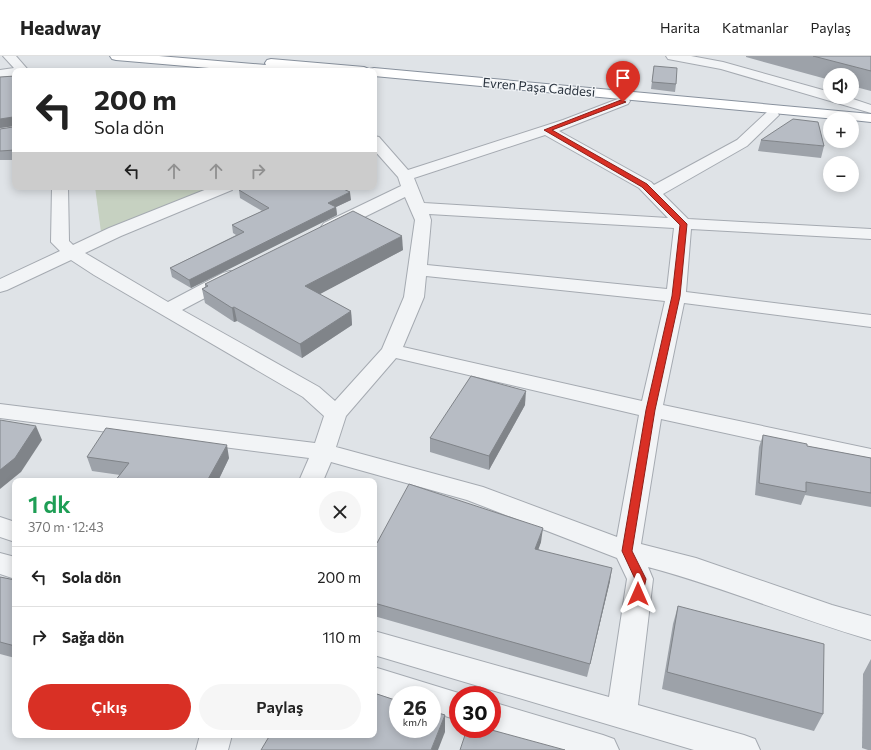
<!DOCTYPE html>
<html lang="tr">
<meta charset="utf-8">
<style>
body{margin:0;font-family:Commissioner,sans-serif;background:#f6f6f6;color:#222;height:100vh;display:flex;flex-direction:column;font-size:15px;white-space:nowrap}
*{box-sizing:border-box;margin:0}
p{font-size:13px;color:#767676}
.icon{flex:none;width:22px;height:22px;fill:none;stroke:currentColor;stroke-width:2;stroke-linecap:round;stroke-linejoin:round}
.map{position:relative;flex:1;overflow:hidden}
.sheet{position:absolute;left:12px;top:422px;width:365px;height:260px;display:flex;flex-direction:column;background:#fff;border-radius:8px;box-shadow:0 2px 10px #0003}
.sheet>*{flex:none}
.banner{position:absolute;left:12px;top:12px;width:365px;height:122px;border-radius:8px;box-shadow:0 2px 10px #0003;background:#fff;color:#222;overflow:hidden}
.buttons{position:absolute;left:823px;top:12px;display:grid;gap:8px}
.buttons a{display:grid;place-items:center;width:36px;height:36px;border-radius:50%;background:#fff;box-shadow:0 2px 10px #0003;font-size:20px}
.speed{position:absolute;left:389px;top:630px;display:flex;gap:8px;font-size:20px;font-weight:700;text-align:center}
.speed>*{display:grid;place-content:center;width:52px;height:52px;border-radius:50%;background:#fff;box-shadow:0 2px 10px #0003;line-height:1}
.speed small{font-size:10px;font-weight:400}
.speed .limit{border:6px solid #d22;background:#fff;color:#111}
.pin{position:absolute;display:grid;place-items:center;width:34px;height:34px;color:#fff;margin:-41px -17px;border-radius:50% 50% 50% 0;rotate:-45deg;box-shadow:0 0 4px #0007}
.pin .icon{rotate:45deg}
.me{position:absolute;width:44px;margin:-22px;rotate:0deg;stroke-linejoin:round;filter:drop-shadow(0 0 3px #0008)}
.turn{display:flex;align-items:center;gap:14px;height:84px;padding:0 16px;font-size:18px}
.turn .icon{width:52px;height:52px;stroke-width:2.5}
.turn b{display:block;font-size:28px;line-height:34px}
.lanes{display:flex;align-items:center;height:38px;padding:0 16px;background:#0003;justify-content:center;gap:20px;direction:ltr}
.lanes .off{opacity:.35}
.round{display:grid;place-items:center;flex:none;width:42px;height:42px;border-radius:21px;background:#f6f6f6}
.headline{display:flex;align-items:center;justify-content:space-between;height:68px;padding:0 16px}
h1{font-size:24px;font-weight:600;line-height:30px;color:#1e9e55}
.button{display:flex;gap:8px;margin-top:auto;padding:8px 16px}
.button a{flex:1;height:46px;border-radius:24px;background:#d93025;color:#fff;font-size:16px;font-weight:600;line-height:46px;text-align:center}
.button a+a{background:#f6f6f6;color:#222}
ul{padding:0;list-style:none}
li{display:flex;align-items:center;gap:12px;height:60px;padding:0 16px;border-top:1px solid #e0e0e0}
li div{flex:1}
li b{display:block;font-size:15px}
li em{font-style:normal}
header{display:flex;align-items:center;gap:24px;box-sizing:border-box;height:56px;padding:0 20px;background:#fff;border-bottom:1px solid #e0e0e0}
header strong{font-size:19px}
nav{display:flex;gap:22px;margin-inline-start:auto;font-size:14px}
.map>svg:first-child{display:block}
</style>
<header>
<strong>Headway</strong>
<nav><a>Harita</a><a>Katmanlar</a><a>Paylaş</a></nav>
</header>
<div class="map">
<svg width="871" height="694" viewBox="0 0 871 694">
<rect width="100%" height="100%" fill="#dfe3e7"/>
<path fill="#c6d1c1" d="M95 131H215L101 176Z"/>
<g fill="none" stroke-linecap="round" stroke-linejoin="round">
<g stroke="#a5aab1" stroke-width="2">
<g id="minor">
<path d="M3 0H16L29 15H15V20L0 22V14L14 12Z"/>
<path d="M666 0H691L723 6 830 36V41H847L871 49V57L721 13 668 3Z"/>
<path d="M623 41 628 42 630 45 628 48 559 75 651 126 654 129 737 84 767 56 772 55 777 56 779 59 747 90 663 138 688 163 871 173V183L691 173 686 236 871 259V271L684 247 663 349 871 393V409L661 363 641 488 696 502 832 549 871 560V584C796 562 723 531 648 511L653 523 638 649 744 679 755 683 760 694H694L374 599V575L609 641 627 523 617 502 467 444 331 406 323 425H299L309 402 0 362V348L315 387 324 360 303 341 94 219 71 204 7 234 0 236V223L60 195 51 186 52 131H68L69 185 73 189 109 172 212 131H234L232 134 121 180 85 197 168 246 223 217 230 215 237 217 239 221 237 225 182 254 319 331 335 345 382 293 404 241 415 164 405 141 336 175 330 176 324 175 321 171 324 167 401 130 398 121 374 94V80L379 81 408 114 563 64ZM545 79 639 132 668 162 424 147 414 122ZM429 158 674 172 667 233 427 209 431 164ZM426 220 665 245 642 345 403 291 424 241ZM396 302 639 359 617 481 483 431 336 391 346 360Z"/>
<path d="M0 461 15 466V486L0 481Z"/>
<path d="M0 497 15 501V523L0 518Z"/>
<path d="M374 611 465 639H458V664L432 656V639H398V645L374 637Z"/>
<path d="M492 646 603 679 614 683 619 694H556L492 674 489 673H492Z"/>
<path d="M200 679H232L228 694H196Z"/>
</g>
</g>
<g stroke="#88919d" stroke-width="2">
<path id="highway" d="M110 0H159L266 9 265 7 267 4 271 3 364 11 369 13 374 12 871 58V66L852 64V63H836L374 20V15H320L293 13 294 15H244L116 4 112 3Z"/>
</g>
<use href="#minor" fill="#f2f4f6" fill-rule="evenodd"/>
<use href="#highway" fill="#fff" fill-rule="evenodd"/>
</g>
<g fill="#9da2a9">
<path d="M746 0H871V35L852 30V19H830V24L746 1Z"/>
<path d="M654 10 676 28 675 36 651 33Z"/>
<path d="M15 20V104H0V73L13 71V70L0 72V21Z"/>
<path d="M761 84 824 90 821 102 758 95Z"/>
<path d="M239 134 351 144 336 151 337 159 191 232 172 221 170 212 236 179 233 177 232 169 262 155 240 142Z"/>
<path d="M403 194 319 238 351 255 352 269 302 302 237 265 234 266 205 247 202 233 205 231V228Z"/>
<path d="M525 349 489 414 430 396V382Z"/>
<path d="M763 379 807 390 871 402V451L805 439 801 449 755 439 759 391Z"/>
<path d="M87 401 229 402 218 425H115L120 419 92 415Z"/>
<path d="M374 486 377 487 541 486 538 493 610 525 587 621 374 560Z"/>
<path d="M0 521 15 524V602L0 598Z"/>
<path d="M678 550 823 658 814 675 662 633 673 568Z"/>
<path d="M871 603V694H868L862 692 863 618Z"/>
</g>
<g fill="#808489">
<path d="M13 61 15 70 0 72V63Z"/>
<path d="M350 136 351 144 336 151 337 159 191 232 189 224 328 147Z"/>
<path d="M402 180 403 194 307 245 305 230Z"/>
<path d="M234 251 237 265 234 266 232 252Z"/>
<path d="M351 255 352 269 302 302 300 288Z"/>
<path d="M526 335 525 349 489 414V400Z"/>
<path d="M36 370 42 384 21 416 0 433V414Z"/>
<path d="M227 389 229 402 218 425H207Z"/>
<path d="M543 472 541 486 534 506 535 493Z"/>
<path d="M612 512 610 525 587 621 590 608Z"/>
<path d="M445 659V676L438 694H431Z"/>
</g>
<g fill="#b7bcc4" stroke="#808489">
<path d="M813 0H871V15Z"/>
<path d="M654 10 677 12 676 28 652 26Z"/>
<path d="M15 20V94L0 95V73L13 71V61L0 63V21Z"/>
<path d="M793 63 818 66 824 90 761 84Z"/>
<path d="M245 131H339L350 136 328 147 336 151 189 224 170 212 244 176 232 169 269 152 239 134Z"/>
<path d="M353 155 402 180 305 230 351 255 300 288 234 251 232 252 202 233 208 230 205 228Z"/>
<path d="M471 320 526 335 489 400 430 382Z"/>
<path d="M0 364 36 370 15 402 0 414Z"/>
<path d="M106 372 227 389 207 425H115L129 407 87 401Z"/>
<path d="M763 379 807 388V390L871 402V437L806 426V436L759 427Z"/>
<path d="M409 428 543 472 535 493 612 512 590 608 374 547V486L377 487Z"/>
<path d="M0 521 15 524V590L0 586Z"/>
<path d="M678 550 824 588 823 658 667 616Z"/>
<path d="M374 637 398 645V673H432V655L445 659 431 694H261L270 679H374Z"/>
<path d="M467 673H488L565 694H460Z"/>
</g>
<path fill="#d93025" stroke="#8d1f18" d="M621 44 626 46 552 74 647 128 687 168 680 240 655 354 632 495 646 523 642 541 638 542 634 541 632 538 635 523 622 495 646 354 672 240 680 169 642 131 544 74Z"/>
<g text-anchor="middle" stroke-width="3" stroke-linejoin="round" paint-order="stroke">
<g font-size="13" fill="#29323d" stroke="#eff2f5">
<text transform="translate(539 31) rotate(5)" y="5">Evren Paşa Caddesi</text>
</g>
</g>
</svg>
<div class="buttons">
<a><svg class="icon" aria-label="sound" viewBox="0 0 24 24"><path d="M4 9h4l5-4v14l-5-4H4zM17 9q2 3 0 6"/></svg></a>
<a>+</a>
<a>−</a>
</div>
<div class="speed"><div>26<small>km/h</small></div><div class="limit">30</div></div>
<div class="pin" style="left:623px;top:46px;background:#d93025"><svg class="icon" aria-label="arrive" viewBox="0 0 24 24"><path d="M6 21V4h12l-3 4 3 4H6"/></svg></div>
<svg class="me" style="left:638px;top:538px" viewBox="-20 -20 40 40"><path d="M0-17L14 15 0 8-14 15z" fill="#d93025" stroke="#fff" stroke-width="4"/></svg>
<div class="banner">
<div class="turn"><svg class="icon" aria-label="left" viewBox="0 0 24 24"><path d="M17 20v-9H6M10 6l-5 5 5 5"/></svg><div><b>200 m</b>Sola dön</div></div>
<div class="lanes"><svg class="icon" aria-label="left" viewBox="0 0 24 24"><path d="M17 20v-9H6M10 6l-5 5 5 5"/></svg><svg class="icon off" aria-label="ahead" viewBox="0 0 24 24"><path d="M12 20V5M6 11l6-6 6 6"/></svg><svg class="icon off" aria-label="ahead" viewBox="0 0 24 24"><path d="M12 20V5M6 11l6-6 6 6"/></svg><svg class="icon off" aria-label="right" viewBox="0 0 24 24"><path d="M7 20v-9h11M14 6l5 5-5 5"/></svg></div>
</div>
<section class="sheet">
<div class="headline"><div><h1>1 dk</h1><p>370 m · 12:43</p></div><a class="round"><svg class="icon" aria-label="close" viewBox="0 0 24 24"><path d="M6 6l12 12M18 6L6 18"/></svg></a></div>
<ul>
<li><svg class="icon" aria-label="left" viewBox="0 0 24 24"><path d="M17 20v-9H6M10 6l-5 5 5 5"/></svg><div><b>Sola dön</b></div><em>200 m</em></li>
<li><svg class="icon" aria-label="right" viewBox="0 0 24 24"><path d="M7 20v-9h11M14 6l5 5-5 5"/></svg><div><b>Sağa dön</b></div><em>110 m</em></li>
</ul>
<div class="button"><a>Çıkış</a><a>Paylaş</a></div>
</section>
</div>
